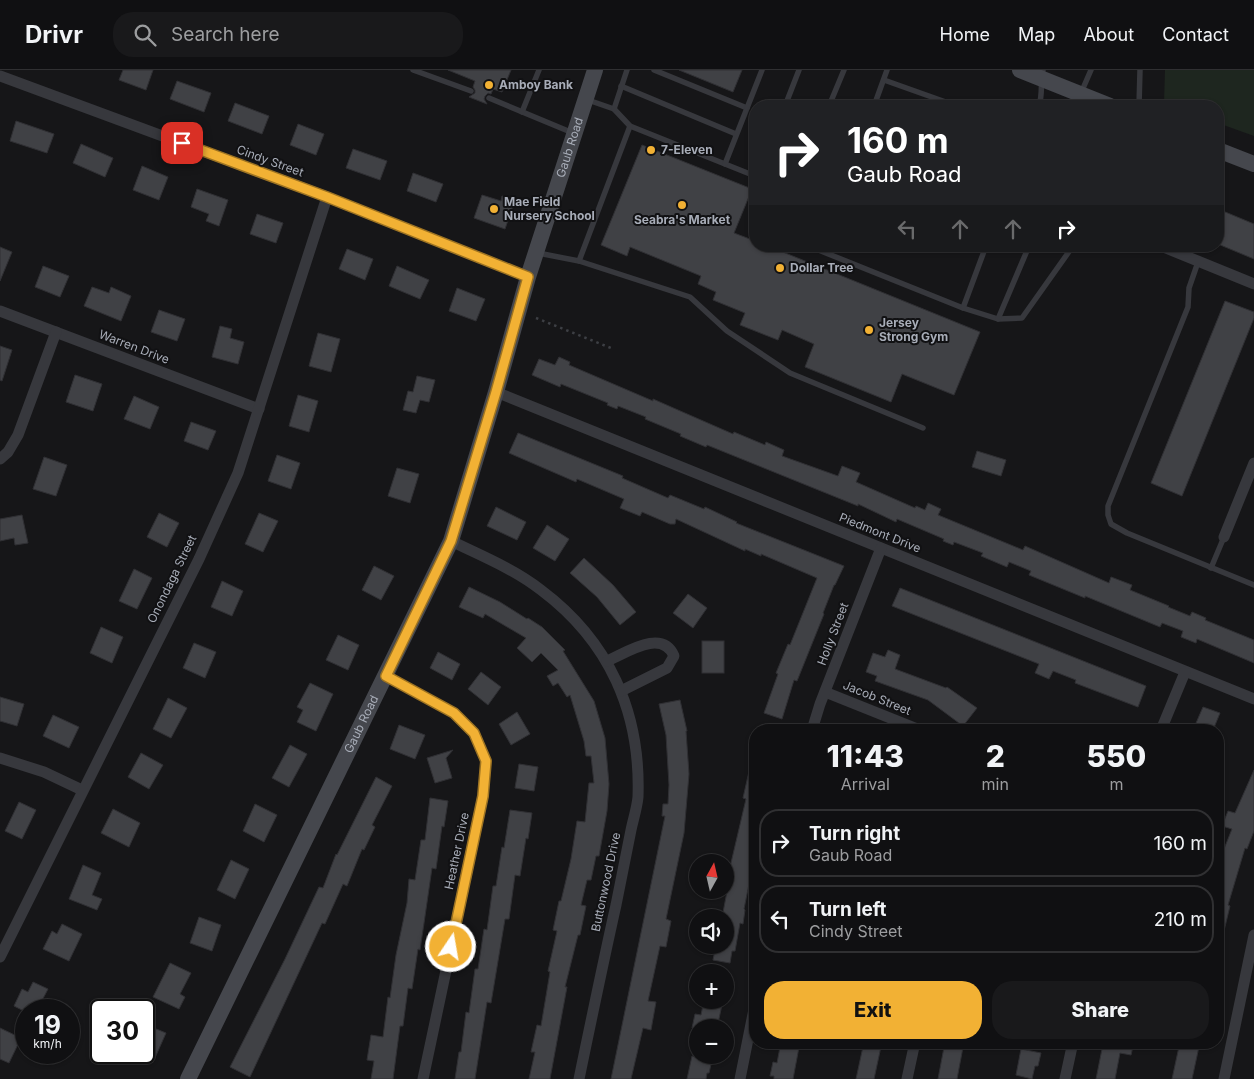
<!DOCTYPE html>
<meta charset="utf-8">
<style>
body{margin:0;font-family:Inter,sans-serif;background:#19191b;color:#f1f3f6;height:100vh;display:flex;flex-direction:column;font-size:19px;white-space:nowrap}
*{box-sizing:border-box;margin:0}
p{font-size:16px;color:#9c9d9f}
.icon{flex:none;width:28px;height:28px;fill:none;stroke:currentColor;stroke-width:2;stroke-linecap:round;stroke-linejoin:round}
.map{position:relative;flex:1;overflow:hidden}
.panel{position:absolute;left:749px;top:654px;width:475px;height:325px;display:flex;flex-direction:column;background:#101012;border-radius:20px;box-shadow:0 1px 4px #0004,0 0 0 1px #303032}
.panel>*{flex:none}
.banner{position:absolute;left:749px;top:30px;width:475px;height:152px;border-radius:20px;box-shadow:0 1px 4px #0004,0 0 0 1px #303032;background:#202124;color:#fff;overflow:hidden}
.needle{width:32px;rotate:8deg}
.controls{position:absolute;left:689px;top:784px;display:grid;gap:10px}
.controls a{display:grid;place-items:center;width:45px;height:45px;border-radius:50%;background:#101012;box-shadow:0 1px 4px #0004,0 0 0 1px #303032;font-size:25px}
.speed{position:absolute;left:15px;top:929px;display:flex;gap:10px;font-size:25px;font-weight:700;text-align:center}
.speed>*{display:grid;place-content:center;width:65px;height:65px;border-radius:50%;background:#101012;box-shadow:0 1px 4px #0004,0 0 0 1px #303032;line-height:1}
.speed small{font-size:12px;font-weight:400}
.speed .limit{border:2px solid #111;border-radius:8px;background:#fff;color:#111}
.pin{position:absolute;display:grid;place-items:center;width:42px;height:42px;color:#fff;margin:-21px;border-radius:10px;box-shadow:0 2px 8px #0006}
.me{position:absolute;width:55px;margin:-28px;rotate:12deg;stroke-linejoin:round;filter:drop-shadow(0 0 4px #0008)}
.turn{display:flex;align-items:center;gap:18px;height:105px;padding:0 15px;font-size:22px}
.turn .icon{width:65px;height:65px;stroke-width:2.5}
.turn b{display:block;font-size:35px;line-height:42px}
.lanes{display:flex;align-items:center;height:48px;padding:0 15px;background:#0003;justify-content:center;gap:25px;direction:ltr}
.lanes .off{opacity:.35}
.eta{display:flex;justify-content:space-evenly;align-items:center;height:85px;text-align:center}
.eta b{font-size:30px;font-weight:800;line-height:35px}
.action{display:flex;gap:10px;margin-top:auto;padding:10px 15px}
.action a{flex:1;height:58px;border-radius:20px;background:#f2b134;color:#111;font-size:20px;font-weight:800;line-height:58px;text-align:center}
.action a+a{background:#19191b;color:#f1f3f6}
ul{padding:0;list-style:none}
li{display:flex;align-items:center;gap:15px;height:68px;margin:0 10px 8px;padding:0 5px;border:2px solid #303032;border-radius:20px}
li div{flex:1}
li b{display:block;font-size:19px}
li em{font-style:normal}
header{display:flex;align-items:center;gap:30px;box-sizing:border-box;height:70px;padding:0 25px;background:#101012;border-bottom:1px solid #303032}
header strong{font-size:24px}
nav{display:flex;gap:28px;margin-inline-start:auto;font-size:18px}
.search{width:350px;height:45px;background:#19191b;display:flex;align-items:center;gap:12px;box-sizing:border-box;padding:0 18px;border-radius:20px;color:#9c9d9f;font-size:19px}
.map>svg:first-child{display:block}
</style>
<header>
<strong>Drivr</strong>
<div class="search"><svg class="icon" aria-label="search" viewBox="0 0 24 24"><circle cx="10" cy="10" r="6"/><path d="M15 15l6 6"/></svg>Search here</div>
<nav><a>Home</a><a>Map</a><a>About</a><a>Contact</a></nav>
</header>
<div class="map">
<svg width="1254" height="1009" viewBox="0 0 1254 1009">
<rect width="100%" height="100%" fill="#161618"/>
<path fill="#1e261f" d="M1165 0H1254V66L1218 53V36H1172L1164 33Z"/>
<g fill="#404145" stroke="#303034">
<path d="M123 0H153L146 20 119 10Z"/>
<path d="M448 0H511L502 22 493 19 491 24 488 23 485 26 484 29 487 34 469 27 475 23V20L473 17 475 11Z"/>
<path d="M679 0H742L733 22Z"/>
<path d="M177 11 211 23 204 42 170 29Z"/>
<path d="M235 33 269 46 262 64 228 51Z"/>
<path d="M16 51 54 64 47 83 10 71Z"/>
<path d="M298 54 324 64 316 85 290 75Z"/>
<path d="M81 74 113 88 105 107 73 93Z"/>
<path d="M642 75 752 119 734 163 755 171V176H768L980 262 954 325 902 304 891 332 805 297 814 274 782 260 778 270 740 255 745 243 713 230 716 222 698 214 701 206 630 177 627 186 601 175Z"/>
<path d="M353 79 387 91 380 110 346 98Z"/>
<path d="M142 96 168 107 159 130 133 120Z"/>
<path d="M413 103 443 114 436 132 407 121Z"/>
<path d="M197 119 228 130 219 156 206 151 209 144 191 137Z"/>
<path d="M482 125 501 131 502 126 515 130 505 159 474 148Z"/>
<path d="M1218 139 1254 154V189L1218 174Z"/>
<path d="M257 144 283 153 276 173 250 164Z"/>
<path d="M0 177 12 182 0 211Z"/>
<path d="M347 179 373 189 365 210 339 199Z"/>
<path d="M43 196 69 206 60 227 35 217Z"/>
<path d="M397 196 429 210 420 229 389 216Z"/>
<path d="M92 217 109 223 111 217 131 226 121 251 84 236Z"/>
<path d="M457 218 485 229 476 251 449 241Z"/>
<path d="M1225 231 1254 242V248L1182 426 1151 413Z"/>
<path d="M159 240 185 249 177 271 151 262Z"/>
<path d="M220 256 232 259 230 268 244 272 238 294 212 287Z"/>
<path d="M318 263 340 269 331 302 309 296Z"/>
<path d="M0 276 12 280 2 311 0 310Z"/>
<path d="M559 287 570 292 569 295 653 331V329L678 340 733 364 734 362 765 375 766 372 784 380 782 386 838 406 842 396 860 403 856 412 915 438 916 436 925 440 928 433 941 439 938 445 1023 480 1025 476 1109 513 1111 507 1132 515 1130 520 1169 536 1168 537 1190 546 1192 542 1206 548 1205 550 1254 570V593L1197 569 1196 573 1181 567 1183 561 1162 553 1160 557 1085 526V528L1029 505 1031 501 1009 492 1007 497 981 486 983 483 954 472 953 475 943 471 944 469 897 449 896 452 858 434V436L707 375 706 377 680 366 681 364 645 349 646 347 618 336 617 339 607 335 608 333 561 314 560 317 532 305 539 289 555 295Z"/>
<path d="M75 305 102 314 93 341 66 332Z"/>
<path d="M417 306 435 310 429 332 420 330 416 343 403 340 408 321 413 322Z"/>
<path d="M298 325 318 331 309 362 289 356Z"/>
<path d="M134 326 159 337 150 359 124 349Z"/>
<path d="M191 352 216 361 208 380 184 371Z"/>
<path d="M518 363 623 406 622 408 668 428 670 425 704 439 705 437 737 452 736 453 844 496 835 515H834L823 543 824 544 797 611 794 610 782 649 764 643 778 604 776 603 788 574 790 575 817 508 761 484V486L745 479V481L676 449 675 454H670L642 442 640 446 620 438 624 429 577 409 576 412 509 383Z"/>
<path d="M977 381 1006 390 1001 406 972 397Z"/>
<path d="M277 385 300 393 291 419 268 411Z"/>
<path d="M44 387 67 395 56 426 33 419Z"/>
<path d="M397 398 419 404 410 433 388 426Z"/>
<path d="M496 437 526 452 517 470 487 456Z"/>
<path d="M159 443 179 453 167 477 147 467Z"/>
<path d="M259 443 278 451 263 482 245 474Z"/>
<path d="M22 445 28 473 15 475 14 468 0 471V449Z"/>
<path d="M547 455 569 469 555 491 533 478Z"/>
<path d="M584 488 613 515 636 542 620 555 597 527 570 503Z"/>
<path d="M374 496 394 506 381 530 362 520Z"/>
<path d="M134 499 152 508 137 539 119 531Z"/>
<path d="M222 511 243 521 232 546 211 537Z"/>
<path d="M469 517 500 532 527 549 528 548 542 557 565 580 563 581 594 631 605 668 609 714 607 741 599 786H596L591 810H587L581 835 586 836 580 865H578L565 917H567L550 1009H529L535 982H531L537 955 541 956 550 902 548 901 557 861 553 860 559 831H561L571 789 577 751 585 752 589 713H594L591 686H586L584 671 570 625 567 627 558 613 553 616 547 606 558 600 541 583 532 592 517 578 526 568 485 544 483 548 459 537Z"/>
<path d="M900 518 1146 616 1138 637 1075 613 1076 610 1053 601 1049 609 1035 603 1039 594 892 536Z"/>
<path d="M688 524 707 538 693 558 673 543Z"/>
<path d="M101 557 123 567 112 593 90 583Z"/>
<path d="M338 565 359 575 348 600 326 590Z"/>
<rect x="702" y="571" width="22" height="32"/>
<path d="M194 573 216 582 205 608 183 598Z"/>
<path d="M888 580 900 585 895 599 946 618 947 617 977 638 963 656 928 630 875 611 877 606 866 602 873 583 885 587Z"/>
<path d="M438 582 460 594 452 610 430 598Z"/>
<path d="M481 602 501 617 488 635 468 619Z"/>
<path d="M310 613 333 624 316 661 297 652 303 640 297 637Z"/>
<path d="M0 627 24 634 17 656 0 651Z"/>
<path d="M168 628 187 638 171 668 153 659Z"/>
<path d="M680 630 687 661H686L689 704 684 763 666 849 671 851 666 877 660 876 648 931 656 932 651 960 643 958 631 1009H611L665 746H662L663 734H668L669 715 666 665 659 634Z"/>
<path d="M1203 637 1220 643 1213 660H1193Z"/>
<path d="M517 642 530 664 511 675 499 654Z"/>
<path d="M53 645 79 657 69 678 43 666Z"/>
<path d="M399 655 425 665 415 689 390 679Z"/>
<path d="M290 675 307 684 289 717 272 708Z"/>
<path d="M453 680 446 688 452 708 435 713 427 688Z"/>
<path d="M141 683 163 695 149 719 128 707Z"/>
<path d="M519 694 538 697 534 721 515 718Z"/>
<path d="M750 697H755V784L744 839 745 840 743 854 740 853 735 881H732L730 893 713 890 716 875H725V848H722L729 811 727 810 746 729 743 728Z"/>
<path d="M1254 700V761L1247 779 1245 778 1228 835 1230 836 1222 869 1218 868V794L1232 759 1222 756 1228 741 1235 743Z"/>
<path d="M376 707 392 716 372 755 375 757 364 780 362 779 347 816 343 814 325 854 322 853 250 1007 230 997 285 889 319 817 323 818 336 784 337 785Z"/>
<path d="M430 728 448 731 444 757 442 756 436 799 432 798 424 853 420 880 418 879 412 919 408 918 403 956H400L393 1009H371L374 991 367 990 371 965 383 967 388 927 390 928 396 885 407 833 409 809 415 810 421 770H425Z"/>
<path d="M19 732 36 740 22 769 5 761Z"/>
<path d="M255 734 277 745 264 772 243 761Z"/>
<path d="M113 739 140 753 129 777 101 763Z"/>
<path d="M510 740 532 743 528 769 526 768 520 806 515 805 509 849H505L491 933 487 932 475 1009H455L459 982H461L466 942 469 943 475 899H478L484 859 487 860 493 816H496L502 777 504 778Z"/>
<path d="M231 790 249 799 235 829 217 820Z"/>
<path d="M83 795 101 803 92 825 102 829 97 840 69 829Z"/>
<path d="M199 847 221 855 212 881 190 873Z"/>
<path d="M62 854 82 864 69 891 43 879 52 861 57 864Z"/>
<path d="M170 893 191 903 180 924 185 927 179 939 153 927Z"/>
<path d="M33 912 48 919 37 940H22L14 936 22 919 28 922Z"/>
<path d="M704 930H723L717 958H692L695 944 701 945Z"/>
<path d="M144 954 166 963 154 990 144 985Z"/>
<path d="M0 958 21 968 9 993 0 989Z"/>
<path d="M781 972H800L793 1009H774V1006H770L773 992 777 993Z"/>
<path d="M864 972H882L874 1009H856Z"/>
<path d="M945 972H964L957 1009H938Z"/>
<path d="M1095 972H1134L1131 985 1120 983 1115 1009H1096L1102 979 1094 977Z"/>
<path d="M1180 972H1200L1192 1009H1172Z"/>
<path d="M1021 979 1041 983 1038 996H1035L1032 1009 1016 1005Z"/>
<path d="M692 986 712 990 709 1003H707L706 1009H687Z"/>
</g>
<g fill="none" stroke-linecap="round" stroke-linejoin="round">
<path stroke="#3d3f44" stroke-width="2.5" stroke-dasharray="2.5 4" stroke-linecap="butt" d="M536 248 611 278"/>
<g stroke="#37383d" stroke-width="5.5">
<path d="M413 0 471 21"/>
<path d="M654 0 747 38"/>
<path d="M884 10 957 36"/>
<path d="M621 16 736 64"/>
<path d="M1081 23 1091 0"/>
<path d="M489 28 573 63"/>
<path d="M588 30 614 39 630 56 755 106"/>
<path d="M785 36 799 0"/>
<path d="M829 36 844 0"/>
<path d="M874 36 887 0"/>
<path d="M1039 36C1043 24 1040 12 1043 0"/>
<path d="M1139 36 1140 0"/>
<path d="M614 39 627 0"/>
<path d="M522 42 539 0"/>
<path d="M725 94 762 0"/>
<path d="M814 176 816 179 963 238 986 176"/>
<path d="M538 183 579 191 690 227 727 261 790 303 923 358"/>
<path d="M579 191 630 56"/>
<path d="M1198 192 1189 218 1188 237 1108 436V445L1111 454 1127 463 1254 515"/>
<path d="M963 238 998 249 1022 248 1073 176"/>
<path d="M998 249 1029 176"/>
<path d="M1211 498 1224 467"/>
</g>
<g stroke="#37383d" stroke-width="11">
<path d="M0 6 327 127 528 207"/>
<path d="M1161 176 1254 214"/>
<path d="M0 241 259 339"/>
<path d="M496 322 1254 629"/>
<path d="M0 389 8 382 18 365 56 262"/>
<path d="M1224 467 1254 393"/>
<path d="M451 471C482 486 514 499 541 520 609 571 641 642 638 727 637 738 633 750 631 760 626 785 621 810 616 835 603 893 591 951 579 1009"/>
<path d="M607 591C626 583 662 558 674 586L667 598 621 621"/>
<path d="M386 606 454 643 474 663 486 691 483 726 423 1009"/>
<path d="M825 622 920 660"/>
<path d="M812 660 820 634 881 478"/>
<path d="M1161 660 1185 602"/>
<path d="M0 688 44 702 82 720"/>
<path d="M0 887 199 489 238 403 327 127"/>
<path d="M740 1009 755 934"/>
<path d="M907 1009 915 972"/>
<path d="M1065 1009 1073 972"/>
<path d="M1224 1009 1254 865"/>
</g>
<g stroke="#45474d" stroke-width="16">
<path d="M1020 0 1110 36"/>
<path d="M1218 80 1254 94"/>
<path id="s1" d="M188 1009 451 471 496 322 528 207 595 0"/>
</g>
</g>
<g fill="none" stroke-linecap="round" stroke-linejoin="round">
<g stroke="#9d7322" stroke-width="12">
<path id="route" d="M182 73 327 127 528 207 496 322 451 471 386 606 454 643 474 663 486 691 483 726 451 877"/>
</g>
<use href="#route" stroke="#f2b134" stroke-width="9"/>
</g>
<g fill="#f2b134" stroke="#111113" stroke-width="2">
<circle cx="489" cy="15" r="5"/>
<circle cx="651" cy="80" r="5"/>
<circle cx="682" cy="135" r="5"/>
<circle cx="494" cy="139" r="5"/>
<circle cx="780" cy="198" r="5"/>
<circle cx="869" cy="260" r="5"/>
</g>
<g text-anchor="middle" stroke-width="4" stroke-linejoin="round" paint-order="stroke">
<g font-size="12" font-weight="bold" fill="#a8adb8" stroke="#111113" text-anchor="start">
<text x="499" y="19">Amboy Bank</text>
<text x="661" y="84">7-Eleven</text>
<text x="504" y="136">Mae Field<tspan x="504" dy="14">Nursery School</tspan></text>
<text x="682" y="154" text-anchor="middle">Seabra's Market</text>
<text x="790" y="202">Dollar Tree</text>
<text x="879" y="257">Jersey<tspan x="879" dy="14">Strong Gym</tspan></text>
</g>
<g font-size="12" fill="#a8adb8" stroke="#111113">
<text dy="4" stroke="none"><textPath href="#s1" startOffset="1010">Gaub Road</textPath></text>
<text transform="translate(270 91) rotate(20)" y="4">Cindy Street</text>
<text transform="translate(134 277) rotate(21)" y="4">Warren Drive</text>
<text transform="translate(880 463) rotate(22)" y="4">Piedmont Drive</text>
<text transform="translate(172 509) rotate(-64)" y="4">Onondaga Street</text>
<text transform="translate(833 564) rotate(-69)" y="4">Holly Street</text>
<text transform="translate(877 628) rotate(22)" y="4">Jacob Street</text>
<text dy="4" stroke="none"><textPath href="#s1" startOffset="395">Gaub Road</textPath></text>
<text transform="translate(457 781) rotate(-78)" y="4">Heather Drive</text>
<text transform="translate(606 812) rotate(-78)" y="4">Buttonwood Drive</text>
</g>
</g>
</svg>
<div class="controls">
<a><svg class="needle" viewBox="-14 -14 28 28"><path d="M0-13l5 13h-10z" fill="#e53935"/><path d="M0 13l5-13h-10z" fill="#9c9d9f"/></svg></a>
<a><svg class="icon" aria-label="sound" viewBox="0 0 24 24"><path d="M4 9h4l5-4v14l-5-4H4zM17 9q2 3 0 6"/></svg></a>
<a>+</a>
<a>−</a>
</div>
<div class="speed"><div>19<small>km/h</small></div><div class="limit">30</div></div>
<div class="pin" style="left:182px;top:73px;background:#d93025"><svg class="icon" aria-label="arrive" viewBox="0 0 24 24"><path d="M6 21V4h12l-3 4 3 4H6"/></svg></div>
<svg class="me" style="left:451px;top:877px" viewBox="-20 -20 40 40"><circle r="17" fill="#f2b134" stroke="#fff" stroke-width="3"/><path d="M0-11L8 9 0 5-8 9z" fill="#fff"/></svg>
<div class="banner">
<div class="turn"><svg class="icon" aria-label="right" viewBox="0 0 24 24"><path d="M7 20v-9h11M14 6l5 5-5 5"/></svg><div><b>160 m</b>Gaub Road</div></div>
<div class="lanes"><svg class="icon off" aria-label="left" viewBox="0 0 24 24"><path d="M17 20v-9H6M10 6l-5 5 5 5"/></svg><svg class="icon off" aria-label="ahead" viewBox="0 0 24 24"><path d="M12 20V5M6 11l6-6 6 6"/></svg><svg class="icon off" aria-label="ahead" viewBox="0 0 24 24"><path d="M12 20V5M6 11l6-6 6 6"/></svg><svg class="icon" aria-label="right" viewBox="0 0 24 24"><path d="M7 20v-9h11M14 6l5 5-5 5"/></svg></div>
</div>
<section class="panel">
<div class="eta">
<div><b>11:43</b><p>Arrival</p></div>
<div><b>2</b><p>min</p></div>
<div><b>550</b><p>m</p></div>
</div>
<ul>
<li><svg class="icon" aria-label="right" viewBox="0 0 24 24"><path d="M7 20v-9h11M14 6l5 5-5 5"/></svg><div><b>Turn right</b><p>Gaub Road</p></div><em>160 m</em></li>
<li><svg class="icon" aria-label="left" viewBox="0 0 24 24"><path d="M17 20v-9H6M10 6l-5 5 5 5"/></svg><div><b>Turn left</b><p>Cindy Street</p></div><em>210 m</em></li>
</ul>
<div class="action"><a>Exit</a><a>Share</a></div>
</section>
</div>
